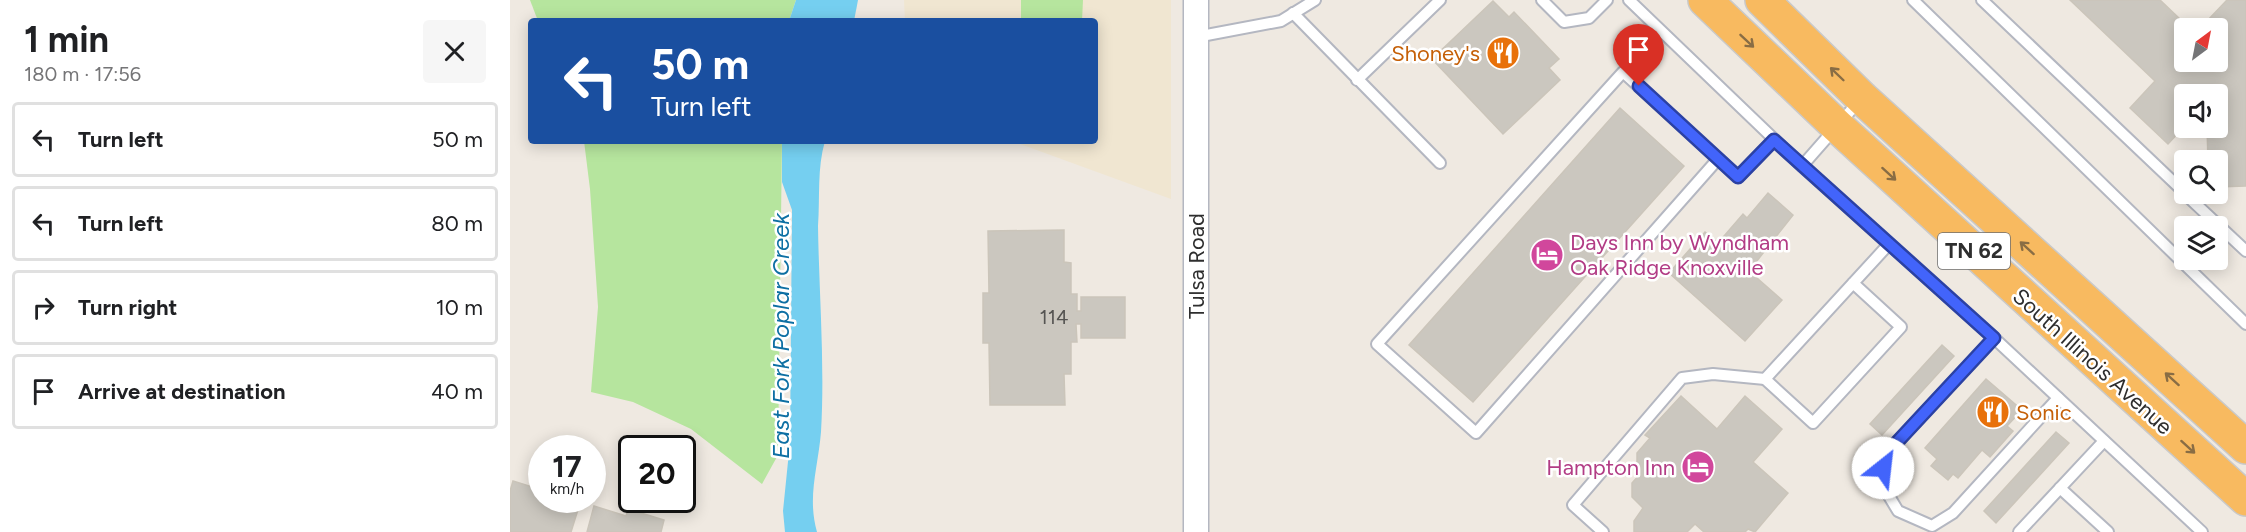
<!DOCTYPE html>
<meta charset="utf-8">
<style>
body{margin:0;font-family:Figtree,sans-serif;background:#f6f6f6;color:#202124;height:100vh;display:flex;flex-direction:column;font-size:22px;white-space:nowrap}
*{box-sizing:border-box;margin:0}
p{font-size:20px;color:#757577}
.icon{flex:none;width:33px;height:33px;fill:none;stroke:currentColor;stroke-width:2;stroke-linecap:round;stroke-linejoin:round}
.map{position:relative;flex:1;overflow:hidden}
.drawer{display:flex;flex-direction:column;background:#fff;width:510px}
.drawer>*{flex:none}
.guide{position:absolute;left:18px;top:18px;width:570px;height:126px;border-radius:6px;box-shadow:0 3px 15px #0003;background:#1a4fa0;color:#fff;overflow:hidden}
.needle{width:39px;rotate:32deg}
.buttons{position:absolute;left:1664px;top:18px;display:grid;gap:12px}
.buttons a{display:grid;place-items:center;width:54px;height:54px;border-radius:6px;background:#fff;box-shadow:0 3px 15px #0003;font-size:30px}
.speed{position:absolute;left:18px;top:435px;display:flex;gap:12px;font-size:30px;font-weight:700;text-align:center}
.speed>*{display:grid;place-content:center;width:78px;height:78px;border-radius:50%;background:#fff;box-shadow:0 3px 15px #0003;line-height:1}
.speed small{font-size:15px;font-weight:400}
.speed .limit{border:3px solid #111;border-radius:9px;background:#fff;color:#111}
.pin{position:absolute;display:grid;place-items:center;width:51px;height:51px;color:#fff;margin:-62px -26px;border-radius:50% 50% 50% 0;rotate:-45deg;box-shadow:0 0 6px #0007}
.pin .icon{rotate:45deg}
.me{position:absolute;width:66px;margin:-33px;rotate:29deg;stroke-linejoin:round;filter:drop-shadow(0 0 4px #0008)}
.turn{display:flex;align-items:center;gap:21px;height:126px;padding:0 24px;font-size:27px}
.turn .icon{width:78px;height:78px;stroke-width:2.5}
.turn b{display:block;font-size:42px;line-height:51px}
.round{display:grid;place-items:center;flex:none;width:63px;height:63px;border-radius:6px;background:#f6f6f6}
.head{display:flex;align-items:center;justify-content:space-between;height:102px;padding:0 24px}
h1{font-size:36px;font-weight:700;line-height:45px}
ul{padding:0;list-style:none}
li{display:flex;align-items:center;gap:18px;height:75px;margin:0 12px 9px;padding:0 12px;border:3px solid #e0e0e0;border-radius:6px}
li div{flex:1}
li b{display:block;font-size:22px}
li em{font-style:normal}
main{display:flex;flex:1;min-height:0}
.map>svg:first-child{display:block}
</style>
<main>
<section class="drawer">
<div class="head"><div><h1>1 min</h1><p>180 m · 17:56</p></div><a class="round"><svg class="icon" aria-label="close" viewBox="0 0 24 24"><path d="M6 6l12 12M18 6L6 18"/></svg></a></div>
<ul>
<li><svg class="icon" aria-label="left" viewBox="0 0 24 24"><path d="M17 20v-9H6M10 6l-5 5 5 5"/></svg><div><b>Turn left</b></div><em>50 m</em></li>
<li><svg class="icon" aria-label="left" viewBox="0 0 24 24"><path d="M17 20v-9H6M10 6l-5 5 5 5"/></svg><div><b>Turn left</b></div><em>80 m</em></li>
<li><svg class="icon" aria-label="right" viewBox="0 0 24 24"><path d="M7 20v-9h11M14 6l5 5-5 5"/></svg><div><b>Turn right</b></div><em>10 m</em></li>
<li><svg class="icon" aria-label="arrive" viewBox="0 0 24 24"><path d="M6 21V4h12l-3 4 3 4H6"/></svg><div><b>Arrive at destination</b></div><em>40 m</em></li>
</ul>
</section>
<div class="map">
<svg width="1736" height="532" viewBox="0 0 1736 532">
<rect width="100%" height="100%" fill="#efe9e1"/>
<path fill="#f0e6d1" d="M394 0H661V199L502 141H585V21H395Z"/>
<g fill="#b6e59e">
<path d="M20 0H286L279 21H28Z"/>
<path d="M511 0H573L572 21H511Z"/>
<path d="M74 141H272L268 455 252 484 181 429 123 402 81 392 88 307 80 189Z"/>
</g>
<g fill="#75cff0">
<path d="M286 0H348L344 21H279Z"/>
<path d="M272 141H315C307 168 310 197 308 226 309 294 315 364 311 432 308 468 297 497 307 532H275L273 511 280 442 282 210 272 182Z"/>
</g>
<g fill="#cbc7bf" stroke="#cbc5ba" stroke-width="1.5" fill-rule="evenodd">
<path d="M1560 0H1650L1670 19 1697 21 1717 0H1736V186L1707 187V160H1698L1697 128H1707V94H1674V127L1658 144 1620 108 1645 81ZM1674 28H1707V62H1674Z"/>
<path d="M983 1 999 17 1004 12 1049 59 1039 68 1050 80 993 134 922 59Z"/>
<path d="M1110 108 1174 166 963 402 899 345Z"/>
<path d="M1258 193 1283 215 1239 271 1272 300 1235 341 1159 273 1195 232 1208 243 1233 214 1237 218Z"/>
<path d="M554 230V262L561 263V294H567V311H571V297H615V338H571V324H566L567 342H561V374H554L555 405H480L479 343H473V293H479L478 231Z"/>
<path d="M1432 345 1444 356 1372 435 1360 424Z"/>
<path d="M1476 379 1512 410 1497 426 1503 431 1480 457 1472 450 1448 478 1443 474 1438 480 1421 466 1427 459 1415 448Z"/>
<path d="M1171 396 1207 429 1235 396 1272 429 1243 462 1278 493 1245 532 1238 529 1235 532H1194L1185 524 1177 532H1124V521L1133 508 1122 497V483L1130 474 1127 473V453L1140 438 1135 435Z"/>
<path d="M1546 432 1559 443 1486 523 1474 511Z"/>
<path d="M3 481 32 490V500H71L61 532H0V491Z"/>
<path d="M84 506 116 516 118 509 154 520 151 532H77Z"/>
</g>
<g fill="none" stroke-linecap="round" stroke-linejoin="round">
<g stroke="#b4b7c1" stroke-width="14">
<g id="service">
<path d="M1032 0 1054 22 1079 18 1097 0"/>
<path d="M1119 0 1292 166 1350 100"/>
<path d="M1403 0 1736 324"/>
<path d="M1472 0 1674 192"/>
<path d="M783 13 930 163"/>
<path d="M686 37 771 21 805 0"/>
<path d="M847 80 930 0"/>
<path d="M1208 159 966 433 867 344 1113 72 1228 177 1264 140"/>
<path d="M1292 166 1484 338 1692 532"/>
<path d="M1675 194 1736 251"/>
<path d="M1343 283 1391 327 1303 423 1255 379 1379 244"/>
<path d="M1484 338 1376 454 1370 481 1388 511 1422 526 1443 513 1548 398"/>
<path d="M1550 488 1598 532"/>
<path d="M1093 532 1063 505 1172 378 1203 374 1255 379"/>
<path d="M1509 532 1594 441"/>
</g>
</g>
<g stroke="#b4b7c1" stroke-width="27">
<path id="tertiary" d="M686 0V532"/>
</g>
<g stroke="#c9c9c9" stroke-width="36">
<g id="trunk">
<path d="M1195 0 1327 126 1736 499"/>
<path d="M1252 0 1352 98 1736 447"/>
</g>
</g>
<use href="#service" stroke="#fff" stroke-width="10"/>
<use href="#tertiary" stroke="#fff" stroke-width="24"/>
<use href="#trunk" stroke="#f8ba60" stroke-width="33"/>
</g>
<defs><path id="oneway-shaft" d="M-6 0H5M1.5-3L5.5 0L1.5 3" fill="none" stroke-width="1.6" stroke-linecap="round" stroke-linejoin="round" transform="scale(1.5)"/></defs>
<g stroke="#896d44">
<use href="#oneway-shaft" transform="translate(1237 41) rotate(43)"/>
<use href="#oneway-shaft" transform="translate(1327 74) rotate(-136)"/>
<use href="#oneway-shaft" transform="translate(1379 174) rotate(42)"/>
<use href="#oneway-shaft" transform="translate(1517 248) rotate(-138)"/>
<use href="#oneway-shaft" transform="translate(1662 379) rotate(-138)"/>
<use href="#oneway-shaft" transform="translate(1678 447) rotate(42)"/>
</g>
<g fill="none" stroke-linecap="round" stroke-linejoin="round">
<g stroke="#2b41a3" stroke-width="15">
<path id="route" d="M1129 86 1228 177 1264 140 1484 338 1376 454 1373 468"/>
</g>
<use href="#route" stroke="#4264fb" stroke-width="10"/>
</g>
<defs>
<g id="restaurant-disc" transform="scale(1.725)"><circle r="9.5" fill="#e8710a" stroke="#fff"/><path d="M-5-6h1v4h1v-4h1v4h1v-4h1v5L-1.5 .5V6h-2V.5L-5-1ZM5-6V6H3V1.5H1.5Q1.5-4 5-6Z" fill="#fff"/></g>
<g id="hotel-disc" transform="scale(1.725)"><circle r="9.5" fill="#d1479c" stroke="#fff"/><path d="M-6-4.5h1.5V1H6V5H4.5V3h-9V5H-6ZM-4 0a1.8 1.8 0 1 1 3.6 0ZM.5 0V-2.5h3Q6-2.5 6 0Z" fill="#fff"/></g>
</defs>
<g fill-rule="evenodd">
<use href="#restaurant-disc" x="993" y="53"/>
<use href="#hotel-disc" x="1037" y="255"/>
<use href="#restaurant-disc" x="1483" y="412"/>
<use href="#hotel-disc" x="1188" y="467"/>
</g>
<g text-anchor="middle" stroke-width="5" stroke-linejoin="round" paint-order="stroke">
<g font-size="20" fill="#555452">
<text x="544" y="324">114</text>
</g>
<rect fill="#fff" stroke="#6d6d6d" stroke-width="1.5" x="1428" y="233" width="72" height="36" rx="4.5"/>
<g font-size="21" font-weight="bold" fill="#2e2e2e">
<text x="1464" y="258">TN 62</text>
</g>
<g font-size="22" fill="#c56008" stroke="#fff" text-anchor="end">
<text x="970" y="61">Shoney's</text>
<text x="1506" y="420" text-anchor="start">Sonic</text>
</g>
<g font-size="22" fill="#b23c85" stroke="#fff" text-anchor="start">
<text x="1060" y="250">Days Inn by Wyndham<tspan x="1060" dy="25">Oak Ridge Knoxville</tspan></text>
<text x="1165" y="475" text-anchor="end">Hampton Inn</text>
</g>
<g font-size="22" fill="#2e2e2e" stroke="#fff">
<text transform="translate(686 266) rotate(-90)" y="8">Tulsa Road</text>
<text transform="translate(1583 361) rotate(42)" y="8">South Illinois Avenue</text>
</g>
<g font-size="24" font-style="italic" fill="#0d6fa3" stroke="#fff">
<text transform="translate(271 336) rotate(-90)" y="8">East Fork Poplar Creek</text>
</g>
</g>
</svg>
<div class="buttons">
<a><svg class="needle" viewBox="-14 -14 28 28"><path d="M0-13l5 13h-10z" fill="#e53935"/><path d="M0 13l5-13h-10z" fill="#757577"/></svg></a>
<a><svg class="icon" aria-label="sound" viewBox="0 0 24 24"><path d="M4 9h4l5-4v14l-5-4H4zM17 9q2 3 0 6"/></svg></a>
<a><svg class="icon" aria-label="search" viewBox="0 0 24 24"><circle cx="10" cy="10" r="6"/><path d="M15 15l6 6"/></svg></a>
<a><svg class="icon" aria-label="layers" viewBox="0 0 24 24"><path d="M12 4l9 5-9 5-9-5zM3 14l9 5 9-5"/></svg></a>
</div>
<div class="speed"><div>17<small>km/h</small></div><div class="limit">20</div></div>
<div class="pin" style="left:1129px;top:86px;background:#d93025"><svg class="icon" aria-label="arrive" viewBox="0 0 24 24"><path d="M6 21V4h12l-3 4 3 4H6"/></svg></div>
<svg class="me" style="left:1373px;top:468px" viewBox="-20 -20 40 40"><circle r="19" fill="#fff"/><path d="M0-13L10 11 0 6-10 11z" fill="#4264fb"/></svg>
<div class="guide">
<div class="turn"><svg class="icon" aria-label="left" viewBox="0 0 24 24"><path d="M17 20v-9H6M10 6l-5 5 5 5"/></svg><div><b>50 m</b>Turn left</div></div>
</div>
</div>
</main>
